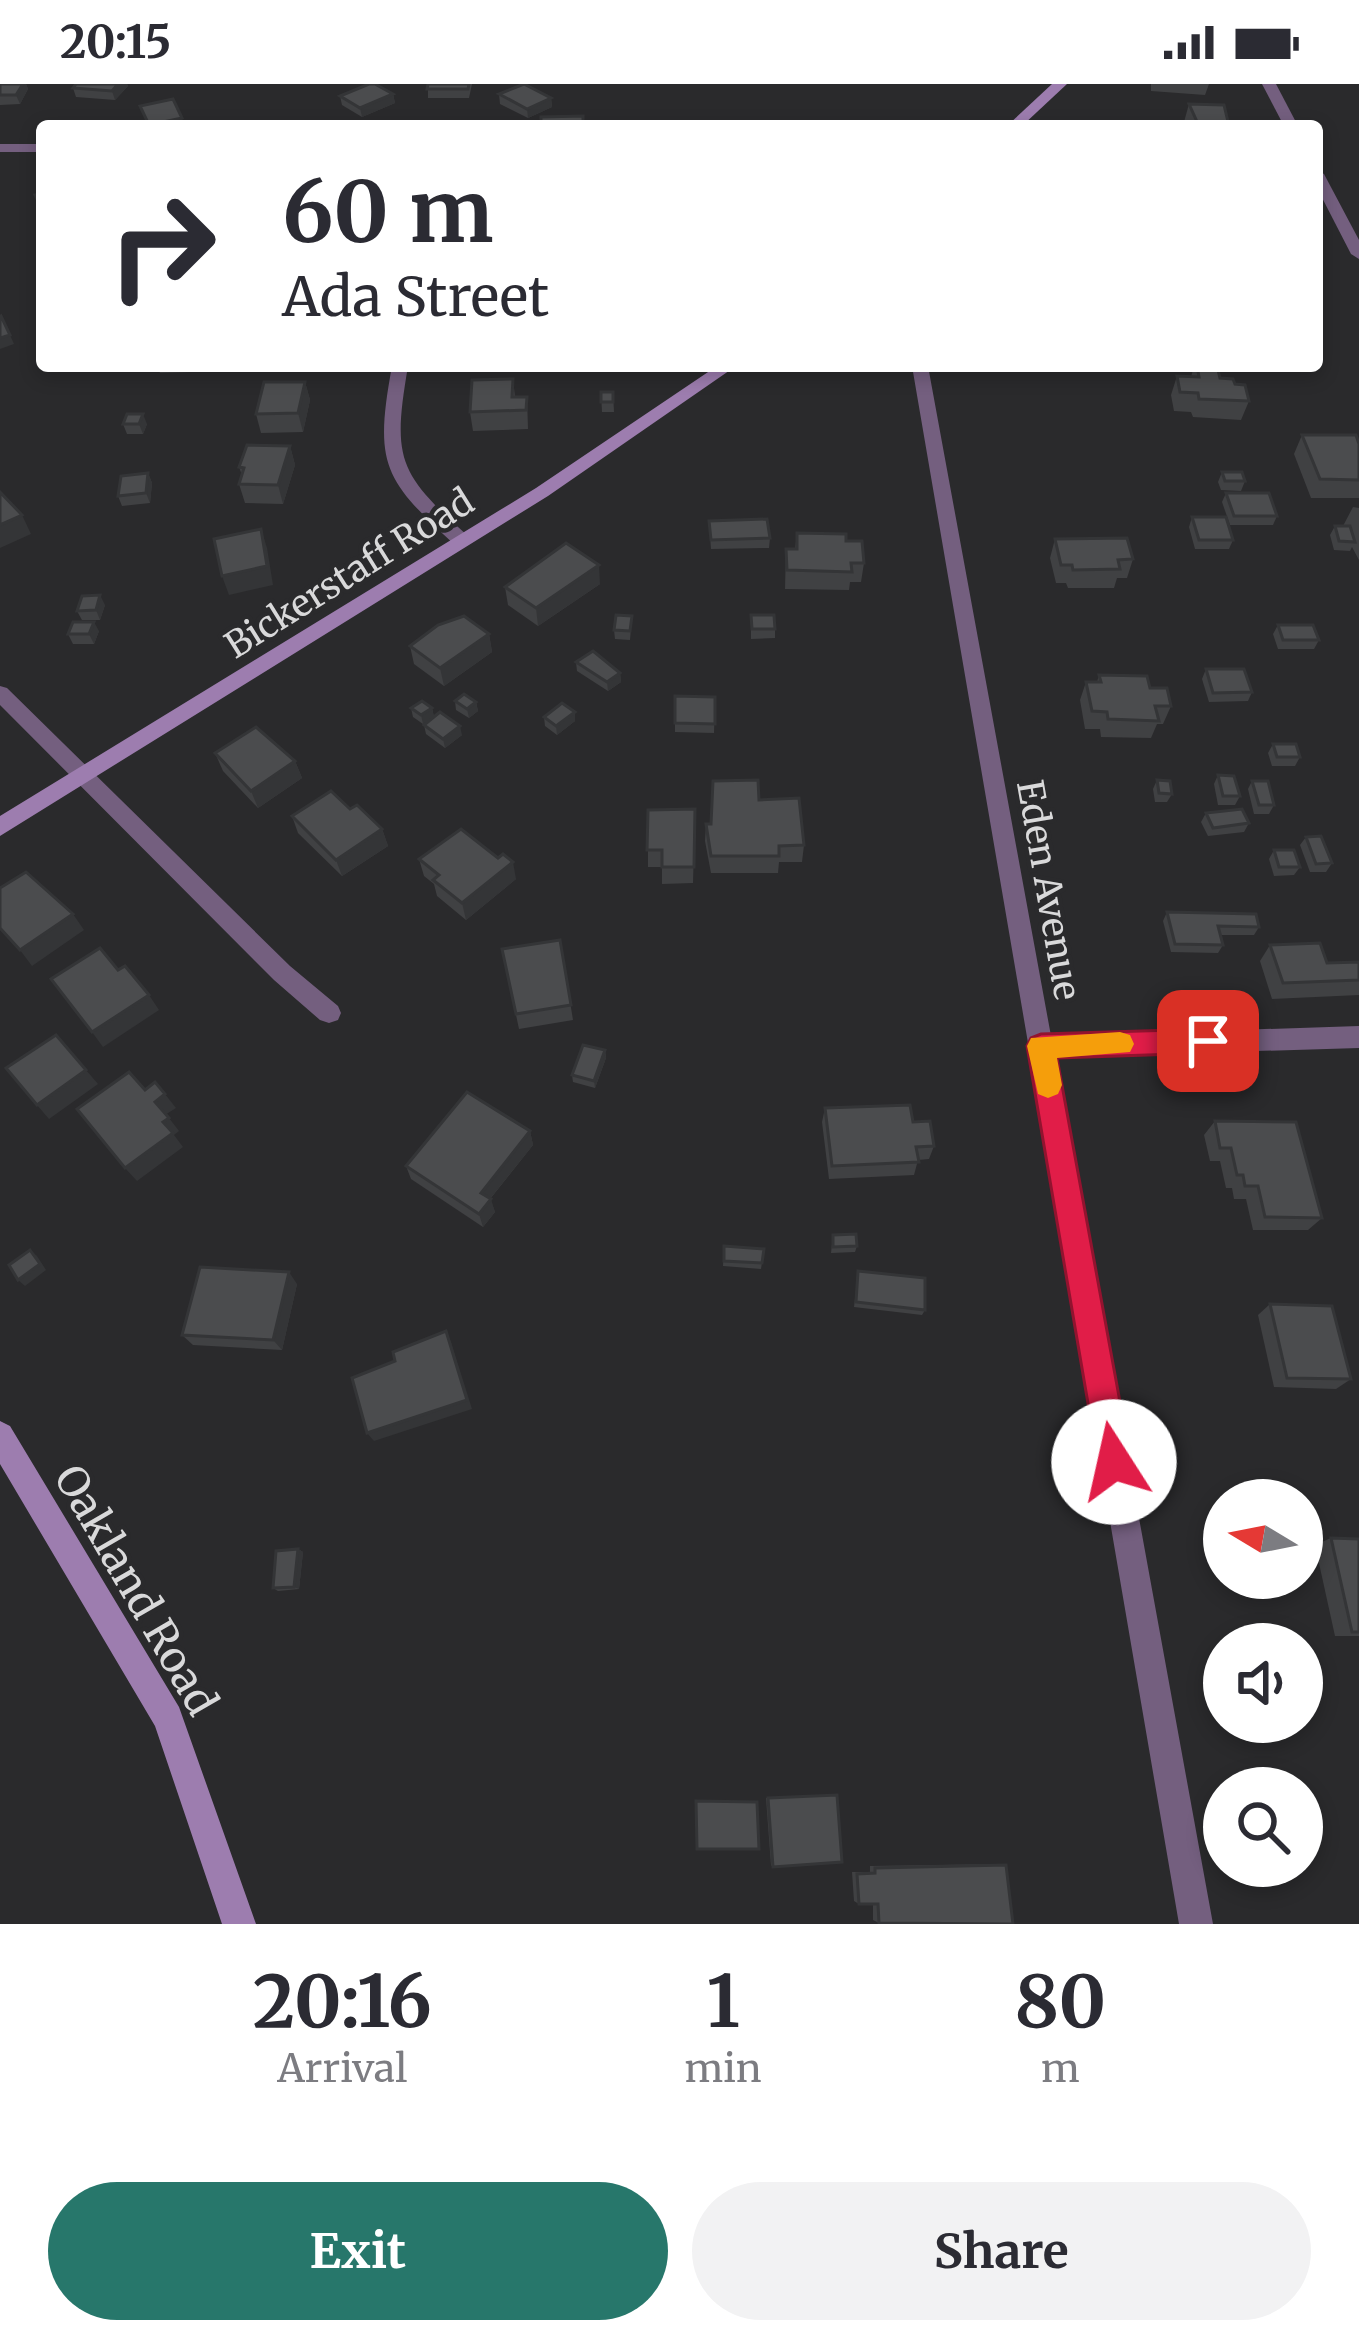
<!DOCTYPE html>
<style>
body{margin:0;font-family:Merriweather,serif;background:#f2f2f3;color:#2b2b33;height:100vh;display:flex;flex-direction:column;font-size:45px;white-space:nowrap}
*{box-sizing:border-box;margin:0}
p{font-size:39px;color:#7c7c81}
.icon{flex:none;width:66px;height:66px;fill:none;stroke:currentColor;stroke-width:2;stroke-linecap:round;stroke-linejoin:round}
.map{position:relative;height:1840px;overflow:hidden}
.panel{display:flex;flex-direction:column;background:#fff;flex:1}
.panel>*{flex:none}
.banner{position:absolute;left:36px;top:36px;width:1287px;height:252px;border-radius:12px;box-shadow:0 6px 18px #0003;background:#fff;color:#2b2b33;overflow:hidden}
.needle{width:78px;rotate:280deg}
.controls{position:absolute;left:1203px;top:1395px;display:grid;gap:24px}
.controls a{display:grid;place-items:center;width:120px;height:120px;border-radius:50%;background:#fff;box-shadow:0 6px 18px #0003;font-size:60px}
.pin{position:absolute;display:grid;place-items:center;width:102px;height:102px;color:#fff;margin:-51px;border-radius:24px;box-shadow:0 6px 18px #0006}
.me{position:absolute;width:132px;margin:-66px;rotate:350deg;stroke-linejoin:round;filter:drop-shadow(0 0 9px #0008)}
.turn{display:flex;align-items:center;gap:42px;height:252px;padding:0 48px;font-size:54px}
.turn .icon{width:156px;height:156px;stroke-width:2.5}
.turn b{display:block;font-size:84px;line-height:102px}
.eta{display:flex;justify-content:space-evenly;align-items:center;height:204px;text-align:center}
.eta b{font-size:72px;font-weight:700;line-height:84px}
.action{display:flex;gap:24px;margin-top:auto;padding:24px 48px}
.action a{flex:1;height:138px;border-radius:72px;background:#27776b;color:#fff;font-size:48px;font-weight:700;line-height:138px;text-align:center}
.action a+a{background:#f2f2f3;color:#2b2b33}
.status{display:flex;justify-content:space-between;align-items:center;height:84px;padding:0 60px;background:#fff;direction:ltr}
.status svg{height:33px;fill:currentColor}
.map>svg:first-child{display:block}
</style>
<div class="status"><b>20:15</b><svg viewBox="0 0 49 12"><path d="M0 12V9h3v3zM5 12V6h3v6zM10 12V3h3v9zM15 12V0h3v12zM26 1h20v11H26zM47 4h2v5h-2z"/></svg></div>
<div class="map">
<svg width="1359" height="1840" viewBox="0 0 1359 1840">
<rect width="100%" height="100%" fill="#2a2a2c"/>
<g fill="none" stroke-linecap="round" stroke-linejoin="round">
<g fill="#745f7f" fill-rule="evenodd">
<path d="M1262 0H1276L1298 42H1284Z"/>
<rect x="0" y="60" width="42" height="8"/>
<path d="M1317 86 1324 90 1359 156V175L1351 170 1317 104Z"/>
<path d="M392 282H408C392 376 398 389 469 453V461H455C383 395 374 380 392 282Z"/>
<path d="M912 282H928L1051 952 1359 942V964L1055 973 1213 1840H1179Z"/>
<path d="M0 602 7 604 290 882 338 922 341 929 338 936 329 939 320 936 274 896 0 621Z"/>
</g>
<g fill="#9d7daf" fill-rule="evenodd">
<path d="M1052 0H1067L1022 42H1007Z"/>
<path d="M717 282H736L548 412 0 752V732L536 404Z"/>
<path d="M0 1337 10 1342 179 1623 256 1840H222L155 1642 0 1380Z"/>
</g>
</g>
<g fill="#404143">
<path d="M0 0H26L28 5 20 20 0 21Z"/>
<path d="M76 0H127L128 2 115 16 76 13 73 4Z"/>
<path d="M428 0H472L469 14H428Z"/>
<path d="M1151 0H1209L1205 11 1151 7Z"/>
<path d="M393 10 395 19 362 33 342 21 340 12Z"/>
<path d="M499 10 551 14 552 23 528 34 500 20Z"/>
<path d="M1189 20 1229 42H1186L1184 38Z"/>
<path d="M157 282H193L191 288 160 289Z"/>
<path d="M238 282H320L319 286 240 288Z"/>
<path d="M1194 282H1217L1220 294 1235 300 1249 317 1241 336 1193 333 1191 328 1174 327 1171 311 1177 292 1191 293Z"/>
<path d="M513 295 515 313H527L528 345 473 347 470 328Z"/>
<path d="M305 298 310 316 303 348 261 349 256 330Z"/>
<path d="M601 308H613L614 328H602Z"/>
<path d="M123 340H147L143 350H127Z"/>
<path d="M1302 351 1359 360V414H1311L1294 370Z"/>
<path d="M290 362 295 381 283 420 245 419 239 400 242 391 239 383Z"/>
<path d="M1222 388 1245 397 1241 407 1221 406 1218 398Z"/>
<path d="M148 389 152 399 150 419 122 422 118 412Z"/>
<path d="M1226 409 1277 432 1273 441H1230L1222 418Z"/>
<path d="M1353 423 1359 424V476L1352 463 1350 467 1334 466 1330 451 1335 442H1343Z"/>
<path d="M1192 433 1233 456 1229 465H1195L1189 443Z"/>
<path d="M709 437 770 454 769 464 711 465Z"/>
<path d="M797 449 846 457 864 479 861 498H850L849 506 785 505 786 465H795Z"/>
<path d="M1055 455 1133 475 1127 494H1117L1114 504H1068L1066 499H1056L1050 474Z"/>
<path d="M600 500 538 542 508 521 505 503Z"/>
<path d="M105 521 100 536H82L77 527Z"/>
<path d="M751 531 775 545V554L751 555Z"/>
<path d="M632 532 630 556 615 555 614 546Z"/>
<path d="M1278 541 1319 556 1314 565H1278L1273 550Z"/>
<path d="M99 547 94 560H73L68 550Z"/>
<path d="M489 550 492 568 444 602 414 580 410 562Z"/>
<path d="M576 578 620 589 621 598 608 607 577 587Z"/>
<path d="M1206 585 1252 608 1248 617 1209 618 1202 595Z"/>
<path d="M1099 591 1150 604 1171 622 1163 640H1157L1151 654 1101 653 1100 645H1085L1080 616 1086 598H1097Z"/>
<path d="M675 612 715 613 714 649 675 648Z"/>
<path d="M455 617 476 618 478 627 469 634 456 626Z"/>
<path d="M411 624H432L434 633 423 640 413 633Z"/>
<path d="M575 628V637L557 651 545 642 544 633Z"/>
<path d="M424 641 462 651 445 664 426 650Z"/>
<path d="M1273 660 1300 673 1295 682H1272L1268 669Z"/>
<path d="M215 669 295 677 302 694 258 724 223 687Z"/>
<path d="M1218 691 1240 712 1235 721H1218L1214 700Z"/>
<path d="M1157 696 1172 710 1167 718H1155L1153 705Z"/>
<path d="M1252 697 1274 721 1269 730H1254L1248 705Z"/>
<path d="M759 716 804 761 802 778H779L778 789H711L705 757 706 740H711Z"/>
<path d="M695 725 693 799 662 800V783H648V726Z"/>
<path d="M1206 729 1249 739 1244 748 1208 752 1201 738Z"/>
<path d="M292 732 382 745 388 762 342 792 298 749Z"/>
<path d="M1306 753 1332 779 1326 788H1310L1300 761Z"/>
<path d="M1274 766 1300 783 1294 791 1274 792 1269 775Z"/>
<path d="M419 775 516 795 466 836 437 812 434 800 424 792Z"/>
<path d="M1167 828 1259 843 1254 851H1221L1223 861 1218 869 1171 868 1163 837Z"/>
<path d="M560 856 573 936 519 945 502 865Z"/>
<path d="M1270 861 1327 879 1359 878V911L1272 915 1260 877Z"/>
<path d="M605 966 606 974 595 1004 573 998 572 991Z"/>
<path d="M825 1024 913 1038 934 1062 929 1075 918 1076 914 1091 829 1095 822 1038Z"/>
<path d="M1215 1037 1322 1134 1308 1146H1253L1246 1115H1234L1232 1104H1226L1220 1077H1210L1204 1051Z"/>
<path d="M530 1047 533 1061 490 1115 495 1128 483 1143 411 1095 406 1082Z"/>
<path d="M833 1151 857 1162 855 1168 831 1169Z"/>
<path d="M724 1162 764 1165 761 1185 723 1182Z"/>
<path d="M858 1187 925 1226 922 1231 854 1223Z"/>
<path d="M297 1200 282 1266 193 1261 182 1251Z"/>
<path d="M1270 1220 1351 1295 1336 1305 1274 1303 1258 1231Z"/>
<path d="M1331 1454 1359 1455V1552H1335L1315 1461Z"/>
<path d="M298 1465 303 1468 299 1505 278 1507 273 1504Z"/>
<path d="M837 1711 773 1783 771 1781 766 1714Z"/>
<path d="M997 1780 1006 1781 1013 1840 879 1839 873 1836V1820H859L854 1817 852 1788H870V1782Z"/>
</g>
<g fill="#343537">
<path d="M23 0H26L28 5 20 20 16 11Z"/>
<path d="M118 0H127L128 2 115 16 112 7Z"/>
<path d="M393 10 395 19 362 33 360 24Z"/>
<path d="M551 14 552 23 528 34 527 25Z"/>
<path d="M182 34 185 42 149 41Z"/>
<path d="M10 251 14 260 0 265V254Z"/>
<path d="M305 298 310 316 303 348 298 329Z"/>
<path d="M143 330 147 340 143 350 139 340Z"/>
<path d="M290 362 295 381 283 420 278 401Z"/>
<path d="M148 389 152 399 150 419 146 409Z"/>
<path d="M22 431 31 450 0 464V441Z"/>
<path d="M261 445 267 464 273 501 229 511 222 492Z"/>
<path d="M599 481 600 500 538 542 536 524Z"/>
<path d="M100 511 105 521 100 536 96 526Z"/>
<path d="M94 538 99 547 94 560 89 550Z"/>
<path d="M489 550 492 568 444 602 440 584Z"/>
<path d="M620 589 621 598 608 607 607 598Z"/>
<path d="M476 618 478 627 469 634 467 625Z"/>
<path d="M432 624 434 633 423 640 421 631Z"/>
<path d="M575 628V637L557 651 556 642Z"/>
<path d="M460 642 462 651 445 664 443 655Z"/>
<path d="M295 677 302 694 258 724 251 707Z"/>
<path d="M382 745 388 762 342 792 336 776Z"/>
<path d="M513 778 516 795 466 836 462 819Z"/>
<path d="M73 830 84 846 32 882 20 866Z"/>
<path d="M149 911 159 926 103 963 92 948Z"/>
<path d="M605 966 606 974 595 1004 594 997Z"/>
<path d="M86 986 98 1000 49 1035 37 1021Z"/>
<path d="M165 1010 176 1024 165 1031 155 1018Z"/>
<path d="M169 1034 179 1047 174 1051 183 1063 137 1097 125 1084 163 1038Z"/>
<path d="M530 1047 533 1061 485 1121 481 1109Z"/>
<path d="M491 1115 495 1128 483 1143 479 1130Z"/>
<path d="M30 1166 37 1172 46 1186 25 1202 18 1196Z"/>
<path d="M289 1188 297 1200 282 1266 273 1256Z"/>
<path d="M446 1247 451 1258 472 1325 374 1357 367 1349Z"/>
<path d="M298 1465 303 1468 299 1505 294 1503Z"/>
</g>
<g fill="#4b4c4e" stroke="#343537" stroke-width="3">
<path d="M0 0H23L16 11H0Z"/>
<path d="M76 0H118L112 7 73 4Z"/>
<path d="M369 0H375L393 10 360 24 340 12Z"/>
<path d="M428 0H469L468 5H427Z"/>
<path d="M524 0 551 14 527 25 499 10Z"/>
<path d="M173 15 182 34 149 41 140 22Z"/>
<path d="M1189 20 1224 21 1229 42H1199Z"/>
<path d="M583 32V42H541V33Z"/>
<path d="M42 110V125L35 111Z"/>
<path d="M1 232 10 251 0 254V233Z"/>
<path d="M1197 282H1217L1220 294 1233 295 1235 300 1245 301 1249 317 1199 315 1198 309 1180 308 1177 292 1199 293Z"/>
<path d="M513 295 512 313H527L526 326 470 328 472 296Z"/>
<path d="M264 298H305L298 329 256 330Z"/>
<rect x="601" y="308" width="12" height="10"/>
<path d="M127 330H143L139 340H123Z"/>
<path d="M1302 351H1356L1359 360V396L1320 395Z"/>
<path d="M247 361 290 362 278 401 239 400 244 384 239 383Z"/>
<path d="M1222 388H1242L1245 397H1225Z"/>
<path d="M148 389 146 409 118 412 121 392Z"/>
<path d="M0 408 22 431 0 441Z"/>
<path d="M1226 409H1269L1277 432H1234Z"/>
<path d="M1192 433H1226L1233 456H1199Z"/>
<path d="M767 435 770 454 711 456 709 437Z"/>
<path d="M1335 442H1350L1355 458 1339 457Z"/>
<path d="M261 445 267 482 222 492 214 455Z"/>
<path d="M797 449 846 450V457H862L864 479H851L852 488 787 486 786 465H797Z"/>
<path d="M1127 454 1133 475 1118 476 1120 485 1073 486 1072 481H1061L1055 455Z"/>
<path d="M566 459 599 481 536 524 505 503Z"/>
<path d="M100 511 96 526 77 527 82 512Z"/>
<path d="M616 531 632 532 630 547 614 546Z"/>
<path d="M751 531H774L775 545H752Z"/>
<path d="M464 532 489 550 440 584 410 562 438 541Z"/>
<path d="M73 538H94L89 550H68Z"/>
<path d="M1278 541H1313L1319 556H1283Z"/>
<path d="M593 567 620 589 607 598 576 578Z"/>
<path d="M1206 585H1244L1252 608 1213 609Z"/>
<path d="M1099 591 1147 592 1150 604H1167L1171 622H1155L1159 637 1108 635 1107 628 1092 627 1086 598H1101Z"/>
<path d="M464 610 476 618 467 625 455 617Z"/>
<path d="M675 612 715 613V640L675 639Z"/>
<path d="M422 617 432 624 421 631 411 624Z"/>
<path d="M562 619 575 628 556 642 544 633Z"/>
<path d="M440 628 460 642 443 655 424 641Z"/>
<path d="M256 643 295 677 251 707 215 669Z"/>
<path d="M1273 660H1296L1300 673H1277Z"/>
<path d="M1218 691 1234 692 1240 712H1223Z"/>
<path d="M758 696 759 716 799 714 804 761 779 762V772H711L706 740H711L713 697Z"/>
<path d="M1157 696 1170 697 1172 710 1159 709Z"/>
<path d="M1252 697H1268L1274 721H1259Z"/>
<path d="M331 707 350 725 357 721 382 745 336 776 292 732Z"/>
<path d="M695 725 694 783H662V766H647L648 726Z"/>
<path d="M1242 725 1249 739 1213 744 1206 729Z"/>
<path d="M461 745 498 774 503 770 513 778 462 819 433 796 439 791 419 775Z"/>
<path d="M1321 752 1332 779 1316 780 1306 753Z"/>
<path d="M1274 766H1294L1300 783H1279Z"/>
<path d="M26 788 73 830 20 866 0 844V804Z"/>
<path d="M1167 828 1256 830 1259 843 1218 842 1223 861 1175 860Z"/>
<path d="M560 856 571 921 516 930 502 865Z"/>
<path d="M1320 859 1327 879 1359 878V896L1283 899 1270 861Z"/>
<path d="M100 864 118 886 125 882 149 911 92 948 51 895Z"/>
<path d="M56 951 86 986 37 1021 6 984Z"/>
<path d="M583 961 605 966 594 997 572 991Z"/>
<path d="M129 988 145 1006 155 998 165 1010 155 1018 169 1034 163 1038 173 1049 125 1084 77 1025Z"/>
<path d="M467 1008 530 1047 481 1109 491 1115 479 1130 406 1082Z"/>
<path d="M910 1021 913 1038 930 1037 934 1062 916 1063 919 1078 832 1082 825 1024Z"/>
<path d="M1215 1037 1296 1038 1322 1134 1265 1133 1258 1102H1245L1243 1091H1237L1231 1064H1220Z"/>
<path d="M856 1150 857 1162 833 1163V1151Z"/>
<path d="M724 1162 764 1165 762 1179 724 1177Z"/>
<path d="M30 1166 40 1180 18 1196 9 1181Z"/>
<path d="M200 1183 289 1188 273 1256 182 1251Z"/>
<path d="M858 1187 925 1194V1226L856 1218Z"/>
<path d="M1270 1220 1332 1222 1351 1295 1287 1294Z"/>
<path d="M446 1247 467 1316 367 1349 352 1294 395 1277 393 1268Z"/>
<path d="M1331 1454 1359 1455V1548H1352Z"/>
<path d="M298 1465 294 1503 273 1504 276 1467Z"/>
<path d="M837 1711 842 1778 773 1783 768 1714Z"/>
<path d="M696 1717 757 1718 759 1765H697Z"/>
<path d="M1006 1781 1013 1840 879 1839 878 1820H859L857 1790 875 1789V1784Z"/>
</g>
<path fill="#e11d48" stroke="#92132f" stroke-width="3" d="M1208 945 1218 949 1222 957 1218 965 1208 969 1057 974 1131 1378 1126 1390 1114 1395 1103 1390 1098 1378 1027 962 1031 954 1041 950Z"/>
<path fill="#f59e0b" d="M1120 948 1130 951 1134 960 1130 968 1057 974 1062 1001 1058 1010 1048 1014 1038 1010 1027 962 1031 954Z"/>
<g text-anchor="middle" stroke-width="9" stroke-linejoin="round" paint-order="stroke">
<g font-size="36" fill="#d9d9da" stroke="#2a2a2c">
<text transform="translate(349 489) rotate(-32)" y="13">Bickerstaff Road</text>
<text transform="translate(1049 806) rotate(80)" y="13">Eden Avenue</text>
</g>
<g font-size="42" fill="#d9d9da" stroke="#2a2a2c">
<text transform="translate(136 1506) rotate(60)" y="15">Oakland Road</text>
</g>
</g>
</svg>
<div class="controls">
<a><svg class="needle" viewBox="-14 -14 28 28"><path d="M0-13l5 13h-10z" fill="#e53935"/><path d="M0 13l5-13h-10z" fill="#7c7c81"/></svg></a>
<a><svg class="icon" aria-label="sound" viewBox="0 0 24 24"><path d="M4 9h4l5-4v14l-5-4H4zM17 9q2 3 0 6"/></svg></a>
<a><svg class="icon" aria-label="search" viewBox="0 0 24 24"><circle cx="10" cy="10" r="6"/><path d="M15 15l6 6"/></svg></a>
</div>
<div class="pin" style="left:1208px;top:957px;background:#d93025"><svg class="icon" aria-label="arrive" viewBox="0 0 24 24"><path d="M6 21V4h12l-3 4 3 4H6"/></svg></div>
<svg class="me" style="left:1114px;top:1378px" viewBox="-20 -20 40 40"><circle r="19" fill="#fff"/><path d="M0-13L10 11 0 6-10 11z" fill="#e11d48"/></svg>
<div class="banner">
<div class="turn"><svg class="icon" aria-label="right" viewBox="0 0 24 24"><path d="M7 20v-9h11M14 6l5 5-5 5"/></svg><div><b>60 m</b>Ada Street</div></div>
</div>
</div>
<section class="panel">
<div class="eta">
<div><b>20:16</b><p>Arrival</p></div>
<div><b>1</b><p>min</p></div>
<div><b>80</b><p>m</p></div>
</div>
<div class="action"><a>Exit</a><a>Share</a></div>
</section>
